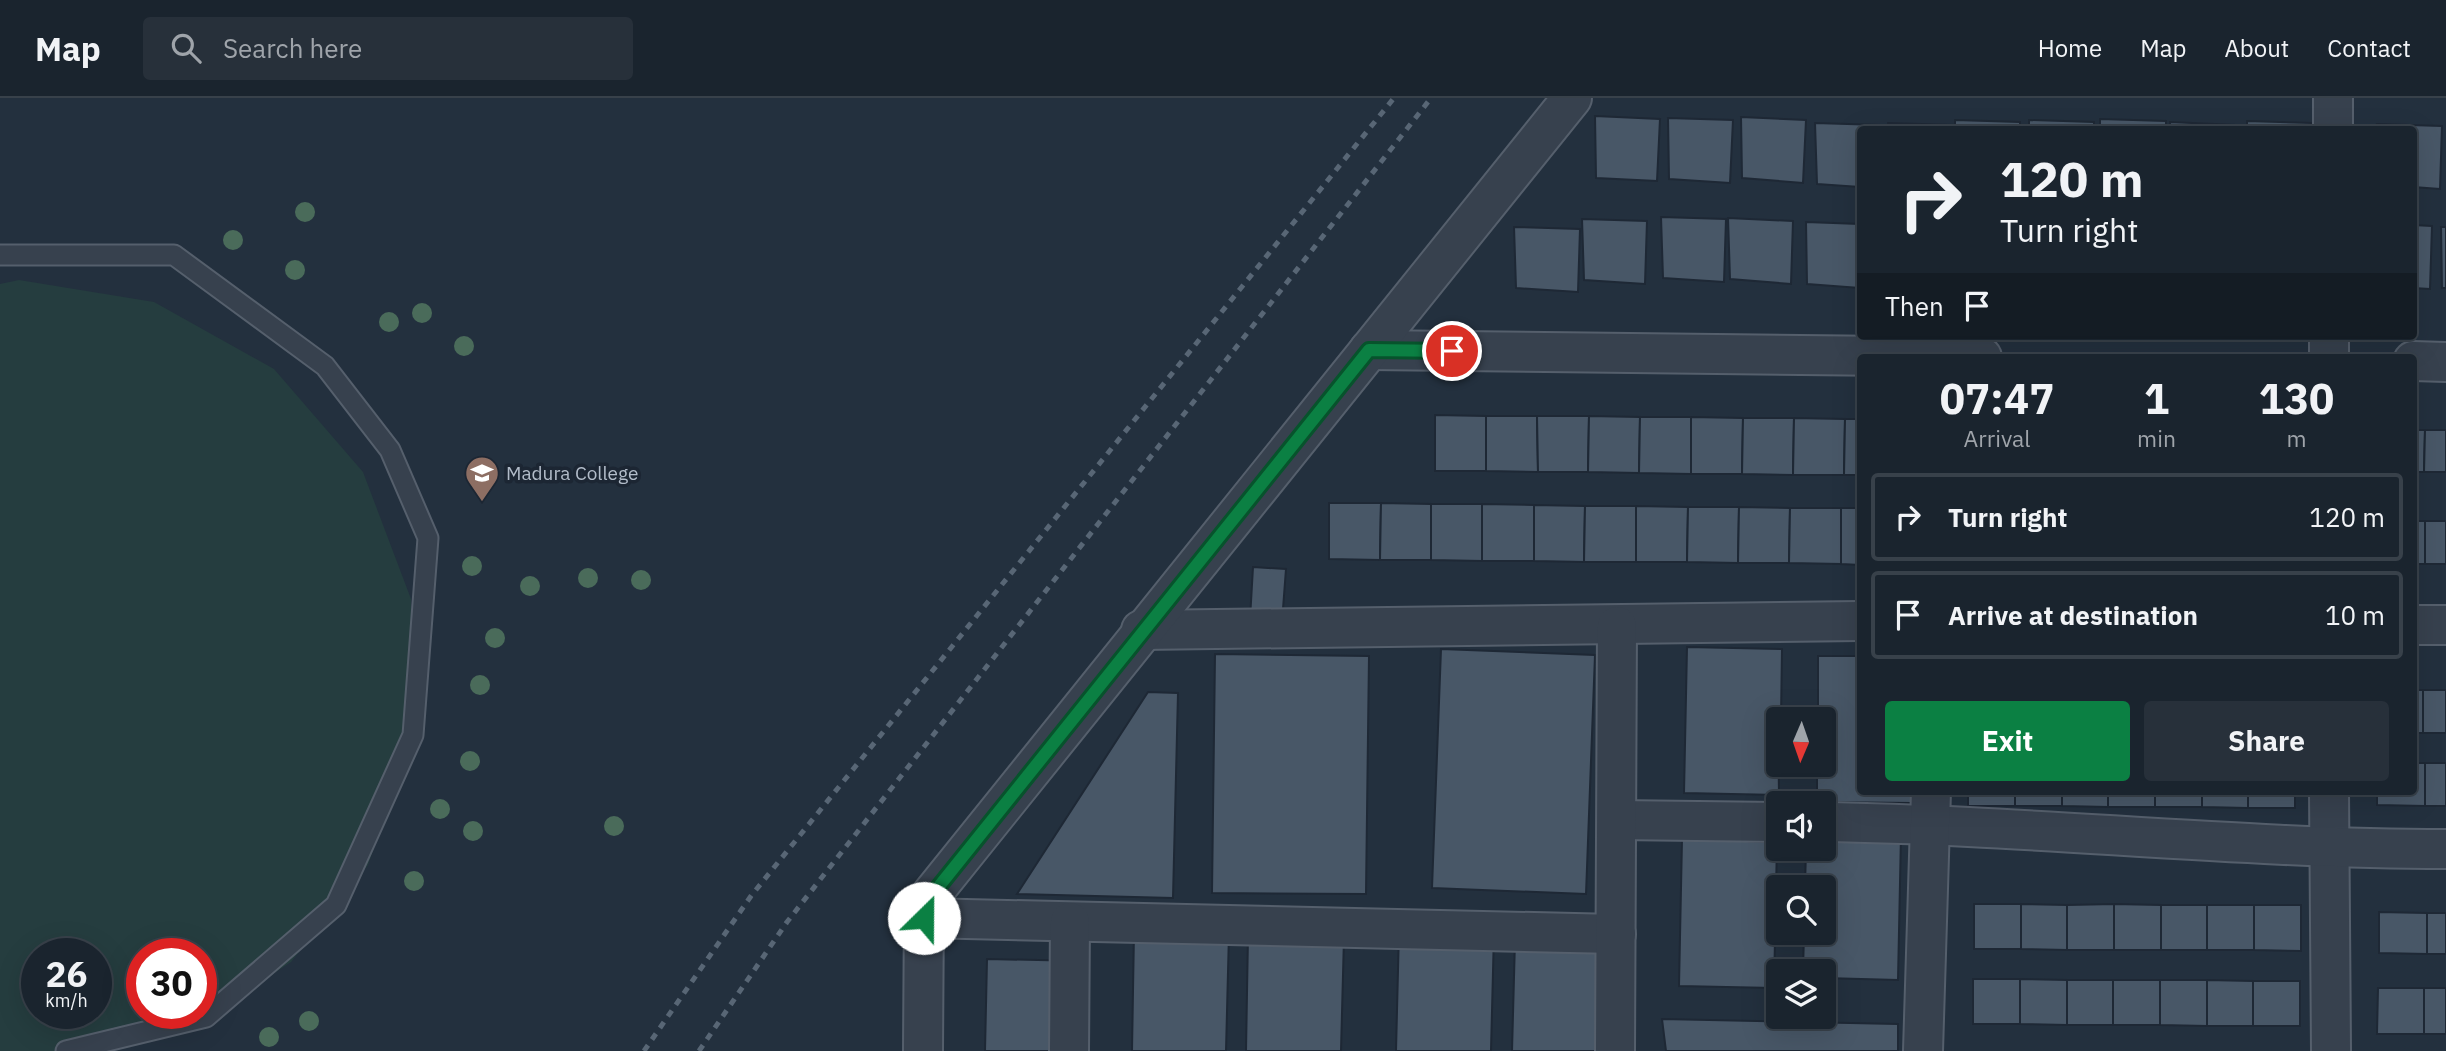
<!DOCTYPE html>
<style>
body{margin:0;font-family:"IBM Plex Sans",sans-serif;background:#27303a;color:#f1f3f6;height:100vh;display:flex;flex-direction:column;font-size:26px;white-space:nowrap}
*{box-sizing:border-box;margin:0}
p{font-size:23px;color:#9fa4aa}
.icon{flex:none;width:38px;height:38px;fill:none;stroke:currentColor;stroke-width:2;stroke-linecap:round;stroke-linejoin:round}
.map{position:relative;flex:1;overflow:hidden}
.drawer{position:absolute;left:1857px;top:256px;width:560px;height:441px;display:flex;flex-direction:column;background:#1a242e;border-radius:7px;box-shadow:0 7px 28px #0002,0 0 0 2px #38414a}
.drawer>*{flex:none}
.guide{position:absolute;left:1857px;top:28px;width:560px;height:214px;border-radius:7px;box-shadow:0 7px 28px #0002,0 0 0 2px #38414a;background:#1a242e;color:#f1f3f6;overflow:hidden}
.needle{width:46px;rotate:182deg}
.buttons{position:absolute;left:1766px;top:609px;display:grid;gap:14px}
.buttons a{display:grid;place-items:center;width:70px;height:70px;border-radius:7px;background:#1a242e;box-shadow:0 7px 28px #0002,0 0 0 2px #38414a;font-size:35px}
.speed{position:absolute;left:21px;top:840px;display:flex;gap:14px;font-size:35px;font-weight:700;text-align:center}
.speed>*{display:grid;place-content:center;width:91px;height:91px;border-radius:50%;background:#1a242e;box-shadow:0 7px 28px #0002,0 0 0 2px #38414a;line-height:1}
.speed small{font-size:18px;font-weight:400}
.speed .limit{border:10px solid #d22;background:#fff;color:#111}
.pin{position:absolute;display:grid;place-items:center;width:60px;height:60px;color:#fff;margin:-30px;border:4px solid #fff;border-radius:50%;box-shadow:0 2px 7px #0007}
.me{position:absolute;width:77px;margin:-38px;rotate:23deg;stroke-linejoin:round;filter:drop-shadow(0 0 5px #0008)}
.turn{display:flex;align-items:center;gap:24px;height:147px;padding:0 28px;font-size:32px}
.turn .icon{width:91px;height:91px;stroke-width:2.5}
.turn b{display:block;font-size:49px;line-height:60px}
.then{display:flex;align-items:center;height:66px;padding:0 28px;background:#0003;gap:14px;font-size:26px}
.eta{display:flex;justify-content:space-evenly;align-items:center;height:119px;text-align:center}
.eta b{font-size:42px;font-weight:700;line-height:49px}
.cta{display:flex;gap:14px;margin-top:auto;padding:14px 28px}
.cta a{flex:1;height:80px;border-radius:7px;background:#0b8043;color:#fff;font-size:28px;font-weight:700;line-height:80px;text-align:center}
.cta a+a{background:#27303a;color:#f1f3f6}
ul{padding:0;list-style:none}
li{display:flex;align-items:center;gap:21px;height:88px;margin:0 14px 10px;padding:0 14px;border:4px solid #38414a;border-radius:7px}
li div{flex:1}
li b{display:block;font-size:26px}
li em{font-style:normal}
header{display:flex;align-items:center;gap:42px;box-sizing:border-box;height:98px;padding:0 35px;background:#1a242e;border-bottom:2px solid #38414a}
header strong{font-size:33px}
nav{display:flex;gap:38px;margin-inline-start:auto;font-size:24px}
.search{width:490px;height:63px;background:#27303a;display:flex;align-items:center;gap:18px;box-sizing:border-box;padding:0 24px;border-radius:7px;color:#9fa4aa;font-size:26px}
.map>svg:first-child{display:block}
</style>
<header>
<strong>Map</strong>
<div class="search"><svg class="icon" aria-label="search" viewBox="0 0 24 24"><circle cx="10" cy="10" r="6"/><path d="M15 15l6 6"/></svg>Search here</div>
<nav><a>Home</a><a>Map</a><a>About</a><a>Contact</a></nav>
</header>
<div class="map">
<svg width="2446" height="953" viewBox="0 0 2446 953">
<rect width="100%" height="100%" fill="#23303e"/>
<path fill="#253d3f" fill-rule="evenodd" d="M19 182 154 204 274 271 363 374 411 501 413 637 368 767 291 864 187 932 109 953H0V186ZM37 856H96V915H37ZM142 856H201V915H142Z"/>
<g fill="#485767" stroke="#1e2835" stroke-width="2">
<path d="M1595 18 1660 21 1657 83 1596 80Z"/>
<path d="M1741 19 1806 22 1803 85 1742 80Z"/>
<path d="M1668 20 1733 22 1730 85 1669 81Z"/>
<path d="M2100 21 2166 23V32H2100Z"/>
<path d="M1955 22 2020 24V32H1955Z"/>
<path d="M2029 22 2094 24V32H2029Z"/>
<path d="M2247 23 2312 25 2311 32H2247Z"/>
<path d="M2170 24 2235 27V32H2170Z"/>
<path d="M1815 25 1880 27V32H1860V89L1817 86Z"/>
<path d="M1888 25 1953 27 1952 32H1888Z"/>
<path d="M2377 26 2442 28 2440 91 2413 89V32H2378Z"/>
<path d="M1661 119 1726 121 1724 184 1663 180Z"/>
<path d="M1728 120 1793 123 1791 186 1730 181Z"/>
<path d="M1582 121 1647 123 1645 186 1584 182Z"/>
<path d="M1806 124 1860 126V190L1807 186Z"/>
<path d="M2413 127 2432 128 2430 191 2413 190Z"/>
<path d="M1514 129 1580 131 1578 194 1516 190Z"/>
<path d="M2441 129H2446V190H2442Z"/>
<path d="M1435 317 1486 318V373H1435Z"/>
<path d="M1486 318H1537L1538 374 1486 373Z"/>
<path d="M1537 318H1589L1588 374H1538Z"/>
<path d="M1589 318 1640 319 1639 375 1588 374Z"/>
<path d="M1640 319H1691V376L1639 375Z"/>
<path d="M1691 319 1743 320 1742 376H1691Z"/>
<path d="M1743 320H1794L1793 377 1742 376Z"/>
<path d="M1794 320 1845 321 1844 377H1793Z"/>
<path d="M1845 321H1860V377H1844Z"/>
<path d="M2413 332H2425L2424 374H2413Z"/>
<path d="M2425 332H2446V374H2424Z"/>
<path d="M1329 405H1381L1380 462 1329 461Z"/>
<path d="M1381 405 1431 406V462H1380Z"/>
<path d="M1431 406H1482V463L1431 462Z"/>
<path d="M1482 406 1534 407V463H1482Z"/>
<path d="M1534 407 1585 408 1584 464 1534 463Z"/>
<path d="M1585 408H1636V464H1584Z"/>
<path d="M1636 408 1688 409 1687 464H1636Z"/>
<path d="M1688 409H1739L1738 465 1687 464Z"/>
<path d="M1739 409 1790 410 1789 465H1738Z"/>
<path d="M1790 410H1841V466L1789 465Z"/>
<path d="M1841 410H1860V467L1841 466Z"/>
<rect x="2413" y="423" width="12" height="43"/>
<rect x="2425" y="423" width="21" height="43"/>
<path d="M1253 469 1286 471 1282 524 1250 521Z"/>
<path d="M1687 549 1782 551 1781 621H1778L1779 697 1684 695Z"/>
<path d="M1441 551 1595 557 1586 796 1432 790Z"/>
<path d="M1215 556 1369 558 1366 796 1212 795Z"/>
<path d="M1818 558H1860V693H1912V705L1817 704V667H1824V621H1818Z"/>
<rect x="2413" y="592" width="10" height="43"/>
<rect x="2423" y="592" width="23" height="43"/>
<path d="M1148 594 1178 595 1173 800 1017 796Z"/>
<path d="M2413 665H2425V708L2377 707V693H2413Z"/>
<rect x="2425" y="665" width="21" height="43"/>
<rect x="1968" y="693" width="47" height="15"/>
<rect x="2015" y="693" width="47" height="15"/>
<path d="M2062 693H2108V709L2062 708Z"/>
<rect x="2108" y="693" width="47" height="16"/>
<rect x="2155" y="693" width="47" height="16"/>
<path d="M2202 693H2248V710L2202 709Z"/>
<rect x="2248" y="693" width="47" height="17"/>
<path d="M1824 734 1901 736 1898 882 1824 880V873H1803L1804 835H1824V789H1805L1806 751H1824Z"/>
<path d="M1682 741 1777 744 1774 890 1679 888Z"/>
<rect x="1974" y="806" width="47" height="45"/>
<path d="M2021 806 2067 807V852L2021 851Z"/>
<path d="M2114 806V852H2067V807Z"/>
<path d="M2114 806 2161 807V852H2114Z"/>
<rect x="2161" y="807" width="46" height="45"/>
<rect x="2207" y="807" width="47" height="45"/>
<path d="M2254 807H2301V853L2254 852Z"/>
<path d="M2379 814 2427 815V856L2379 855Z"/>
<rect x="2427" y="815" width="19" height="41"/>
<path d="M1399 832 1494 834 1491 953H1396Z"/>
<path d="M1134 833 1229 835 1226 953H1132Z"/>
<path d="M1248 837 1344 839 1341 953H1246Z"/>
<path d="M1515 842 1610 845 1607 953H1512Z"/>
<path d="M987 861 1082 863 1081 953H985Z"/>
<rect x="1973" y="881" width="47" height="45"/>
<path d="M2020 881 2067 882V927L2020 926Z"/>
<rect x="2067" y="882" width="46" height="45"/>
<rect x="2113" y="882" width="47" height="45"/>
<path d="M2160 882H2207V928L2160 927Z"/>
<path d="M2207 882 2253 883V928H2207Z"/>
<rect x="2253" y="883" width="47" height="45"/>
<path d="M2378 890H2424V936H2377Z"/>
<rect x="2424" y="890" width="22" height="46"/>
<path d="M1662 921 1898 926V953H1666Z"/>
</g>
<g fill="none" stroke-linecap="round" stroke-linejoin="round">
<g stroke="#555f6c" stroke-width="23">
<path id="service" d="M0 157H174L325 268 390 352 428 440 413 637 336 807 206 919 66 953"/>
</g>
<g stroke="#555f6c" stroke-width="42">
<g id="minor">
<path d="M2333 32V0"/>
<path d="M1369 252 1982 259"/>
<path d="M2329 259V238"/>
<path d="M2413 263 2446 264"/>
<path d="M2413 527H2446"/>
<path d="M1141 532 1860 523"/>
<path d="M2329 693 2331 953"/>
<path d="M1617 722 1778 724"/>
<path d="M1824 724C2031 727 2238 751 2446 751"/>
<path d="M924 820 1616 836"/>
<path d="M923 953 924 806 1572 0"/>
<path d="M1069 953 1070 824"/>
<path d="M1615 953 1617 528"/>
<path d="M1923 953 1931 693"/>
</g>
</g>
<use href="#service" stroke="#37414e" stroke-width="19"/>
<use href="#minor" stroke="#37414e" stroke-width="38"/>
<g stroke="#586675" stroke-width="5" stroke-dasharray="7 7" stroke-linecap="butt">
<path d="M644 953 751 798 1394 0"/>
<path d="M699 953 787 824 1431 0"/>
</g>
</g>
<g fill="#4a6b5a">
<circle cx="305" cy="114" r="10"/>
<circle cx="233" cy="142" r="10"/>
<circle cx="295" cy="172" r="10"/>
<circle cx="422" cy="215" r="10"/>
<circle cx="389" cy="224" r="10"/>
<circle cx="464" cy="248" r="10"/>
<circle cx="472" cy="468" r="10"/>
<circle cx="588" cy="480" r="10"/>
<circle cx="641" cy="482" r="10"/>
<circle cx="530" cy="488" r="10"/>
<circle cx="495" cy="540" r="10"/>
<circle cx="480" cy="587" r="10"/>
<circle cx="470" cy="663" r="10"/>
<circle cx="440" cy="711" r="10"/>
<circle cx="614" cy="728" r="10"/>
<circle cx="473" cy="733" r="10"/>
<circle cx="414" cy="783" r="10"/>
<circle cx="309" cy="923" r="10"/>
<circle cx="269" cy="939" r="10"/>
</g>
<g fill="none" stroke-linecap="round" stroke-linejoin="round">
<g stroke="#07532c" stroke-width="18">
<path id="route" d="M924 820V807L1369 252 1452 253"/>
</g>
<use href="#route" stroke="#0b8043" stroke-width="12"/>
</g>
<defs>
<g id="university-pin" transform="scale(1.75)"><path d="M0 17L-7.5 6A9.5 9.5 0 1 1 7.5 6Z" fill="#8d6e63" stroke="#1c2633"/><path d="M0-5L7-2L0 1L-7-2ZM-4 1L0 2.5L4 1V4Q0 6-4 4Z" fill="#fff"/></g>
</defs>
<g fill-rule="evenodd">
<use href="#university-pin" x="482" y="375"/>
</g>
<g text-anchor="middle" stroke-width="7" stroke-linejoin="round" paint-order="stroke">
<g font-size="19" fill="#b2bcc9" stroke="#1c2633" text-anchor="start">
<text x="506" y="382">Madura College</text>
</g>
</g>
</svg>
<div class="buttons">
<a><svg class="needle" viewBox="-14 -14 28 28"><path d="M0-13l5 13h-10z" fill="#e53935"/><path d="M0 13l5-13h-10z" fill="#9fa4aa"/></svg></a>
<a><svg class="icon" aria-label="sound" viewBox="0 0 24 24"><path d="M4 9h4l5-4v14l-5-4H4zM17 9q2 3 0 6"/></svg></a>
<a><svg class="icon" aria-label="search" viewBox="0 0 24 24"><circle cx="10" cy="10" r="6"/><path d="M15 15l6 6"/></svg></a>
<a><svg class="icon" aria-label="layers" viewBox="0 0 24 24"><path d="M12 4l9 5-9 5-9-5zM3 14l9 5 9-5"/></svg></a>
</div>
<div class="speed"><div>26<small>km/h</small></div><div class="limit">30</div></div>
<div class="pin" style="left:1452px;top:253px;background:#d93025"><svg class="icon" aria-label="arrive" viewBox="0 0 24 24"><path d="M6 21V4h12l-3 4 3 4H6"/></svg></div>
<svg class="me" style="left:924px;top:820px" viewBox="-20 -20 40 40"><circle r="19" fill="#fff"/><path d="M0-13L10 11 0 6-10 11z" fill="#0b8043"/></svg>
<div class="guide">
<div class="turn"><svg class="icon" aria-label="right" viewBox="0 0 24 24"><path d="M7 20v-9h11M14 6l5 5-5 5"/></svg><div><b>120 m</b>Turn right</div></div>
<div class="then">Then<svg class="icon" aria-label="arrive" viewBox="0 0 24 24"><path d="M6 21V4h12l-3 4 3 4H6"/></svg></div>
</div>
<section class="drawer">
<div class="eta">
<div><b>07:47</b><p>Arrival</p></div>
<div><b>1</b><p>min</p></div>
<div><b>130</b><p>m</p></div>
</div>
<ul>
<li><svg class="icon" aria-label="right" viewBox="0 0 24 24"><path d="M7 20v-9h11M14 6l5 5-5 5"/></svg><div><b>Turn right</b></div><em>120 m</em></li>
<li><svg class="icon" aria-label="arrive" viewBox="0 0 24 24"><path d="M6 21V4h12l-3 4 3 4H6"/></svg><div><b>Arrive at destination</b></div><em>10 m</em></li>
</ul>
<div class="cta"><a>Exit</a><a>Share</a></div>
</section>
</div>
